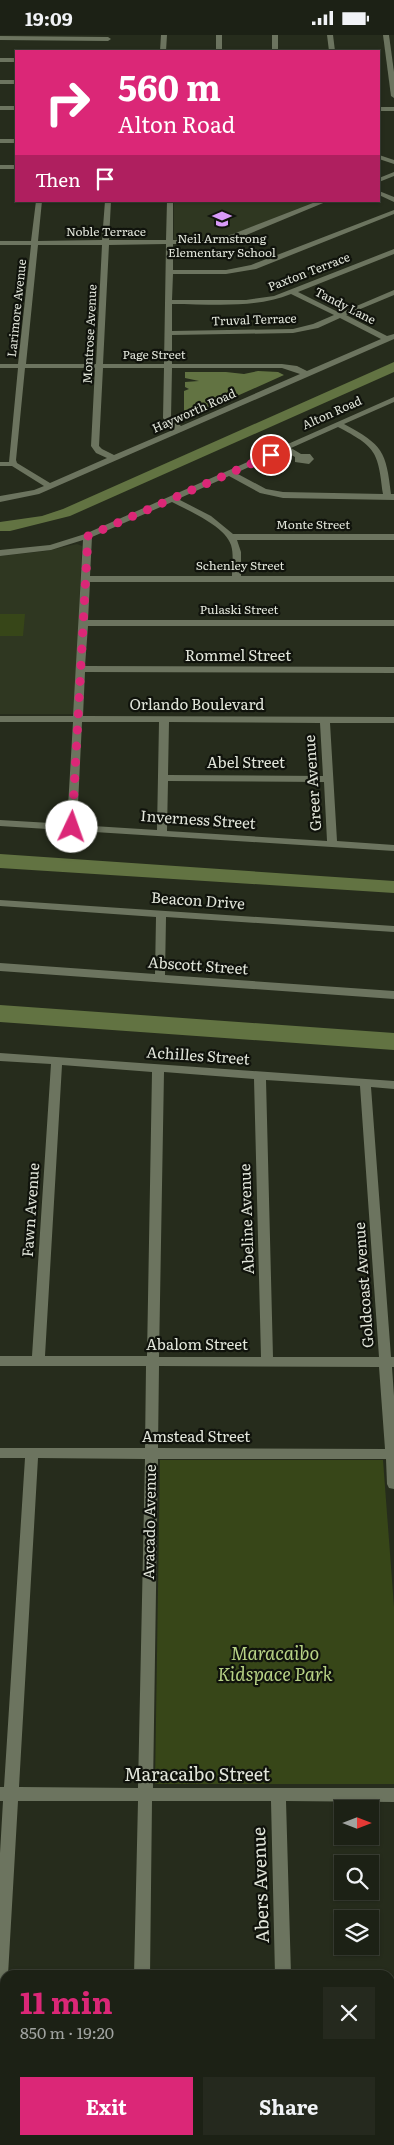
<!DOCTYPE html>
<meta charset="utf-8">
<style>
body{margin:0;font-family:Literata,serif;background:#25291e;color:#f1f3f6;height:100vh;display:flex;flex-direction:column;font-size:19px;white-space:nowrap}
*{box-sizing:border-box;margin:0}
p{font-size:16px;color:#a0a3a0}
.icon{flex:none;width:28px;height:28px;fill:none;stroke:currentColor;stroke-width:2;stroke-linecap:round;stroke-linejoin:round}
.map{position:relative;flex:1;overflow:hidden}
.panel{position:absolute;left:0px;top:1935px;width:395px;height:175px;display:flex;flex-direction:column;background:#1c2115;border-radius:15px 15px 0 0;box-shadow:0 1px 4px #0004,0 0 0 1px #3a3e34}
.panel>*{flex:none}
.top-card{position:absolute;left:15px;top:15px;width:365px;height:152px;border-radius:0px;box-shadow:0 1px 4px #0004,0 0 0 1px #3a3e34;background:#db2777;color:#fff;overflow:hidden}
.needle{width:32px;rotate:90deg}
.buttons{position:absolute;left:334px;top:1765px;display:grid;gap:10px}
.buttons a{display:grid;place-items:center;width:45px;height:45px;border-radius:0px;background:#1c2115;box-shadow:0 1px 4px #0004,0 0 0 1px #3a3e34;font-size:25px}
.pin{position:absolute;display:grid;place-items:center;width:42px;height:42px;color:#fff;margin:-21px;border:2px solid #fff;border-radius:50%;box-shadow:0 1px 5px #0007}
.me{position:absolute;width:55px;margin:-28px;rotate:3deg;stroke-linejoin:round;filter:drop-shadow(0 0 4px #0008)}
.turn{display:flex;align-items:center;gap:18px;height:105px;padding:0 20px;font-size:22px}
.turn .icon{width:65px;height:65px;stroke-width:2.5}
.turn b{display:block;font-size:35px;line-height:42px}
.then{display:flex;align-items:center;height:48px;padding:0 20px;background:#0003;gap:10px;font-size:19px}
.round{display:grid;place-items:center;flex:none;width:52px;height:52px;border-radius:0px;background:#25291e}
.headline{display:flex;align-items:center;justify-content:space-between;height:85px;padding:0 20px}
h1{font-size:30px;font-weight:700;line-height:38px;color:#db2777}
.button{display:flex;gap:10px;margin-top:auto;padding:10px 20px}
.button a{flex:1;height:58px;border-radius:0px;background:#db2777;color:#fff;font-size:20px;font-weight:700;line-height:58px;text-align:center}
.button a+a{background:#25291e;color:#f1f3f6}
.status{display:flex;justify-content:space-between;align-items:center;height:35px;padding:0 25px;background:#1c2115;direction:ltr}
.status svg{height:14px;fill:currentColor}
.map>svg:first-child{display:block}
</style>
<div class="status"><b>19:09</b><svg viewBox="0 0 49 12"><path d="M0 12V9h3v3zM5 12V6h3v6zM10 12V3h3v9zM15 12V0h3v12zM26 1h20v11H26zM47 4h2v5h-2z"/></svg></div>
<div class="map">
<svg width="394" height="2110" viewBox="0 0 394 2110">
<rect width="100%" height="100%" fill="#262c1c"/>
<g fill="#2f3721">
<path d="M174 166H318L223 203 210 205H177L174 204Z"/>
<path d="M77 509 82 511 74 679H0V521L46 516Z"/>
</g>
<g fill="#374618">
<path d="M0 579H25L23 601H0Z"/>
<path d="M160 1425H383L394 1572V1749H155Z"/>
</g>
<g fill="#627342">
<path d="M394 327V337L70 481 10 496H0V487L42 481 63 474Z"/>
<path d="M258 336 278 337 284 340 190 382 184 379V356L189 354 185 352V347L199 346 185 343V337H226L244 339Z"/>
<path d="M0 819 394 846V858L0 833Z"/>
<path d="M0 970 394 998V1015L0 987Z"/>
</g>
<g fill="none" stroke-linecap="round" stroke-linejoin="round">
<g fill="#6c745f" fill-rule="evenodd">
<path d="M161 0H167L166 16H160Z"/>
<rect x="216" y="0" width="6" height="16"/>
<rect x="272" y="0" width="6" height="16"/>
<path d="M327 0H333L335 16H329Z"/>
<path d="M383 0H389L394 37V63L391 61Z"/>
<path d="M0 1 108 2 111 4 108 6 0 5Z"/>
<rect x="0" y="23" width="16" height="4"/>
<rect x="0" y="45" width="16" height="4"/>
<rect x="0" y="71" width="16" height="4"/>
<rect x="379" y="72" width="15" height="4"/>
<rect x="0" y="104" width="16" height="4"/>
<path d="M379 120 394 125V129L379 124Z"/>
<rect x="0" y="130" width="16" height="4"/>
<path d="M394 137V141L379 147V143Z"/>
<path d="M379 156 394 162V167L379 160Z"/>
<path d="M36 166H42L38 206 102 205 105 166H111L109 205H166L167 166H173V205H212L233 199 318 166H328L239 203 212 209H173V235H226L251 230 394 175V179L256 234 226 239H173L172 265H246L274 261 394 214V219L298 257 340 278 394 255V260L346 280 387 301 394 299V304L39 459 0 467V461L34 455 44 451 12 431H0V427H9L18 333H0V329H18L31 210H0V206H31ZM166 209 164 329H103L109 210ZM38 210H102L96 329H26ZM291 259 334 280 313 289 293 294 172 296V269C212 269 254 274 291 259ZM340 283 381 304 307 336 297 331 282 329H172V300L293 298 318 293ZM25 333H95L91 411 96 418 107 423 50 448 17 428 16 425ZM103 333H164L163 383 168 390 175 394 114 420 102 414 99 411ZM172 333H282L300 339 181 391 171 383Z"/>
<path d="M394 362V367L344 389C383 410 386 416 391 459H394V465L283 463 260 458 229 441 178 464 211 481 233 499H394V505H237L241 517V541H394V547H90L88 585H394V591H88L85 631 394 632V638L85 637 83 681 394 682V688H330L337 806 394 810V816L0 791V785L67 789 73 687H0V681H73L83 505 51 515 0 521V515L50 510 85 499ZM338 392C376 412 378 416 383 459L283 457 266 454 236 438 284 416 295 422V427L309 429 314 424 310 419H301L291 413ZM172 467C189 476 225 491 231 510 234 520 232 531 232 541H90L92 502ZM82 687H159L157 795 77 790ZM169 687 320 688 323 741 168 740ZM168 746 324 747 327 806 167 796Z"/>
<path d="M0 865 394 891V897L166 882 165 940 394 956V964L0 936V928L155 939 156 882 0 871Z"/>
<path d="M0 1018 394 1046V1054L371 1052 391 1322H394V1332H392L394 1361V1454L389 1453 387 1449 386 1424H158L153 1753H394V1767L286 1766 291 1940H275L271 1766H152L150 1940H134L138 1766H18L8 1940H5V1946L0 1947V1818L3 1766H0V1752H4L25 1423H0V1413H145L146 1331H0V1321H32L51 1029 0 1026ZM62 1030 152 1037 147 1321H45ZM164 1037 254 1044 261 1322H159ZM266 1045 360 1051 379 1322H273ZM159 1331 379 1332 385 1414 158 1413ZM38 1423 145 1424 138 1753 19 1752Z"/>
<rect x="131" y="2105" width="16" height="5"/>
<rect x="280" y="2105" width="16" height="5"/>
</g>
</g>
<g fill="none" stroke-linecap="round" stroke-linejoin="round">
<path stroke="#db2777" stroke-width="9" stroke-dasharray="0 16.2" d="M72 792 88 501 271 420"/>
</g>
<defs>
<g id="school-bare" transform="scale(1.5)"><path d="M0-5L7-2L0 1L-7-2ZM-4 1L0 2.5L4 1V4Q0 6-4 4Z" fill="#d89af8" stroke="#10130c" stroke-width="2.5" paint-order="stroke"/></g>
</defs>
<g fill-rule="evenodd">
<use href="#school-bare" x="222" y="184"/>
</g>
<g text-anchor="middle" stroke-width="4.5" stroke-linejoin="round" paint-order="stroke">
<g font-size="12" fill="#e2e6db" stroke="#10130c">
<text x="106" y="201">Noble Terrace</text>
<text transform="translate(309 237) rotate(-21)" y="4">Paxton Terrace</text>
<text transform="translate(345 271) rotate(27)" y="4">Tandy Lane</text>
<text transform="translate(17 273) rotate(-84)" y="4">Larimore Avenue</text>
<text transform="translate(254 285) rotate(-2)" y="4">Truval Terrace</text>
<text transform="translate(90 299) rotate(-87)" y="4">Montrose Avenue</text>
<text x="154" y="324">Page Street</text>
<text transform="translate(194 376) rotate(-24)" y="4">Hayworth Road</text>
<text transform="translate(332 378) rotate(-24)" y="4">Alton Road</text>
<text x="313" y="494">Monte Street</text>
<text x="240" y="535">Schenley Street</text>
<text x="239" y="579">Pulaski Street</text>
</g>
<g font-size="12" fill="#e2e6db" stroke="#10130c">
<text x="222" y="208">Neil Armstrong<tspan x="222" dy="14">Elementary School</tspan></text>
</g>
<g font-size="15" fill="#e2e6db" stroke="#10130c">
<text x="238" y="626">Rommel Street</text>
<text x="197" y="675">Orlando Boulevard</text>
<text x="246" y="733">Abel Street</text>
<text transform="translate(313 748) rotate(-94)" y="5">Greer Avenue</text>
<text transform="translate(198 785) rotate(4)" y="5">Inverness Street</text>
<text transform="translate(198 866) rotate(4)" y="5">Beacon Drive</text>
<text transform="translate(198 931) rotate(4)" y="5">Abscott Street</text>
<text transform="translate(198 1021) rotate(4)" y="5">Achilles Street</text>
<text transform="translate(31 1175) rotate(-86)" y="5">Fawn Avenue</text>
<text transform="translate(247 1184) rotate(-92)" y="5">Abeline Avenue</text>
<text transform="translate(364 1250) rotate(-94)" y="5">Goldcoast Avenue</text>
<text x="197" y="1315">Abalom Street</text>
<text x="196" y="1407">Amstead Street</text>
<text transform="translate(150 1487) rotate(-89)" y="5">Avacado Avenue</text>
</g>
<g font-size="18" font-style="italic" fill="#b8d386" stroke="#10130c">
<text x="275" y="1625">Maracaibo<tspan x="275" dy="21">Kidspace Park</tspan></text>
</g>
<g font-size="18" fill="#e2e6db" stroke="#10130c">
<text x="197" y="1746">Maracaibo Street</text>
<text transform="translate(261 1850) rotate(-92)" y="6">Abers Avenue</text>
</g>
</g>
</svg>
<div class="buttons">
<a><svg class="needle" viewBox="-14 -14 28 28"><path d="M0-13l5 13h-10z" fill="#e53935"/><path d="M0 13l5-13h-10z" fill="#a0a3a0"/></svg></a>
<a><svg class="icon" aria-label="search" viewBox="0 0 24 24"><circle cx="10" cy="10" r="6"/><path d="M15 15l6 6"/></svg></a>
<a><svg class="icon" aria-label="layers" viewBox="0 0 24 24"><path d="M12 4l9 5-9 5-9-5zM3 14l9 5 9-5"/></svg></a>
</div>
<div class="pin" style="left:271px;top:420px;background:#d93025"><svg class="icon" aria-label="arrive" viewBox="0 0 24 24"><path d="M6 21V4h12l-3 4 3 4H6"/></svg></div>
<svg class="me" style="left:72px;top:792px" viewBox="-20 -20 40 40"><circle r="19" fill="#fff"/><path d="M0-13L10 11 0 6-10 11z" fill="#db2777"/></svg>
<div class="top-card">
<div class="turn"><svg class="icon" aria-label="right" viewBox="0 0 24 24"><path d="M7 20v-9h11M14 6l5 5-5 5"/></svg><div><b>560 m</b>Alton Road</div></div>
<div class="then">Then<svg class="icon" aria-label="arrive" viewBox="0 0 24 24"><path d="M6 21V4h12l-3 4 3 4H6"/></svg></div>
</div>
<section class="panel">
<div class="headline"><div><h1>11 min</h1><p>850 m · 19:20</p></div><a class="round"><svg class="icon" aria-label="close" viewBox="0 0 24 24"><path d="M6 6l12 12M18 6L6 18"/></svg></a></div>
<div class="button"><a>Exit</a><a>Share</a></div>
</section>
</div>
